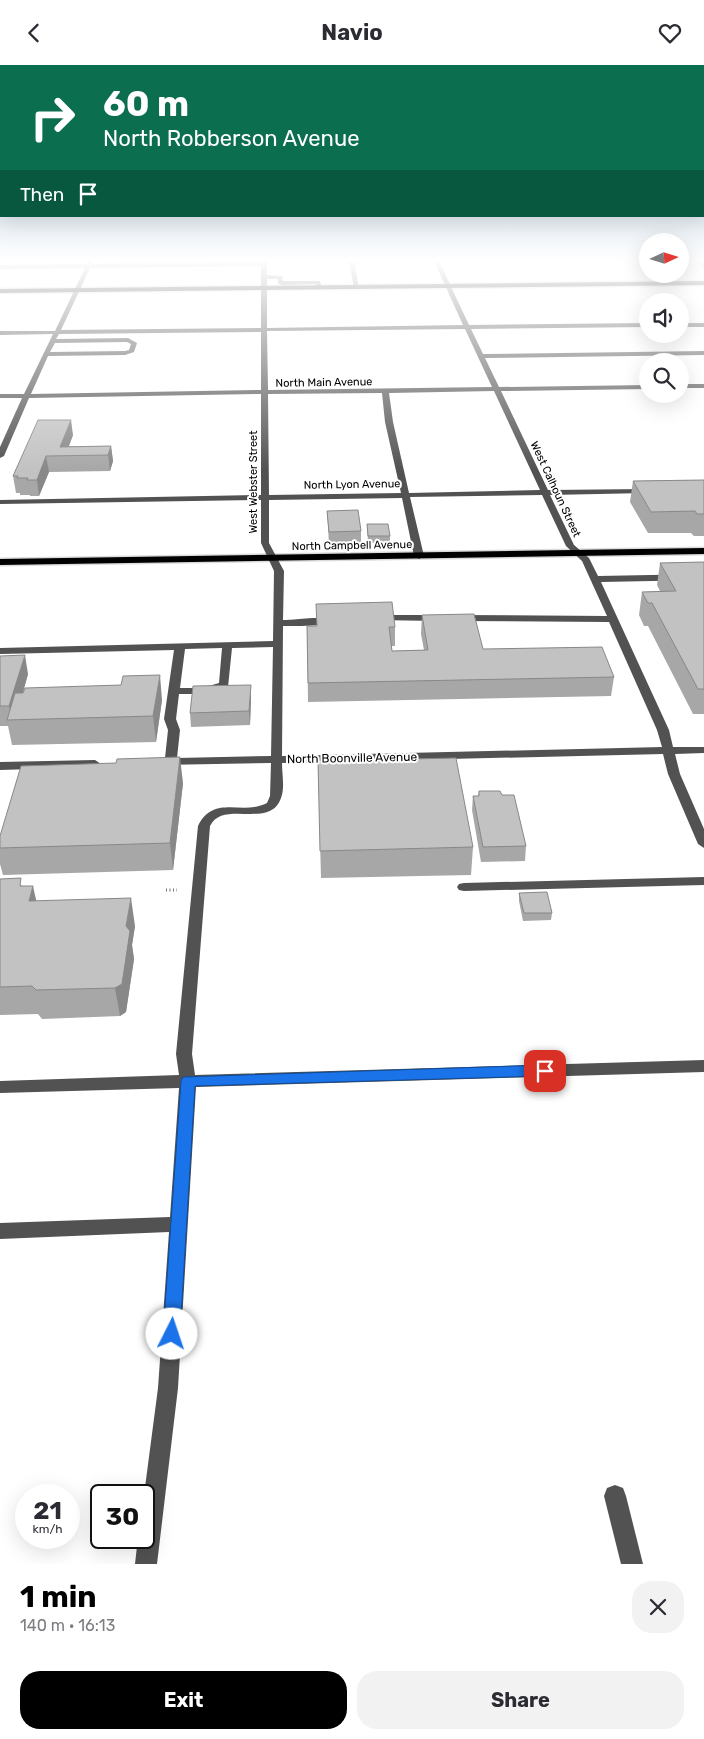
<!DOCTYPE html>
<meta charset="utf-8">
<style>
body{margin:0;font-family:Rubik,sans-serif;background:#f2f2f3;color:#2b2b33;height:100vh;display:flex;flex-direction:column;font-size:19px;white-space:nowrap}
*{box-sizing:border-box;margin:0}
p{font-size:16px;color:#7c7c81}
.icon{flex:none;width:28px;height:28px;fill:none;stroke:currentColor;stroke-width:2;stroke-linecap:round;stroke-linejoin:round}
.map{position:relative;height:1499px;overflow:hidden}
.sheet{display:flex;flex-direction:column;background:#fff;flex:1}
.sheet>*{flex:none}
.top-card{position:absolute;left:0px;top:0px;width:705px;height:152px;box-shadow:0 5px 20px #0002;background:#0b6e4f;color:#fff;overflow:hidden}
.needle{width:32px;rotate:86deg}
.fabs{position:absolute;left:639px;top:168px;display:grid;gap:10px}
.fabs a{display:grid;place-items:center;width:50px;height:50px;border-radius:50%;background:#fff;box-shadow:0 5px 20px #0002;font-size:25px}
.speed{position:absolute;left:15px;top:1419px;display:flex;gap:10px;font-size:25px;font-weight:700;text-align:center}
.speed>*{display:grid;place-content:center;width:65px;height:65px;border-radius:50%;background:#fff;box-shadow:0 5px 20px #0002;line-height:1}
.speed small{font-size:12px;font-weight:400}
.speed .limit{border:2px solid #111;border-radius:8px;background:#fff;color:#111}
.pin{position:absolute;display:grid;place-items:center;width:42px;height:42px;color:#fff;margin:-21px;border-radius:10px;box-shadow:0 2px 8px #0006}
.me{position:absolute;width:55px;margin:-28px;rotate:4deg;stroke-linejoin:round;filter:drop-shadow(0 0 4px #0008)}
.turn{display:flex;align-items:center;gap:18px;height:105px;padding:0 20px;font-size:22px}
.turn .icon{width:65px;height:65px;stroke-width:2.5}
.turn b{display:block;font-size:35px;line-height:42px}
.then{display:flex;align-items:center;height:48px;padding:0 20px;background:#0003;gap:10px;font-size:19px}
.round{display:grid;place-items:center;flex:none;width:52px;height:52px;border-radius:20px;background:#f2f2f3}
.summary{display:flex;align-items:center;justify-content:space-between;height:85px;padding:0 20px}
h1{font-size:30px;font-weight:700;line-height:38px;color:#000}
.primary-button{display:flex;gap:10px;margin-top:auto;padding:10px 20px}
.primary-button a{flex:1;height:58px;border-radius:20px;background:#000;color:#fff;font-size:20px;font-weight:700;line-height:58px;text-align:center}
.primary-button a+a{background:#f2f2f3;color:#2b2b33}
header{display:flex;justify-content:space-between;align-items:center;height:65px;padding:0 20px;background:#fff;font-size:22px;font-weight:700}
.map>svg:first-child{display:block}
</style>
<header><svg class="icon" aria-label="back" viewBox="0 0 24 24"><path d="M15 5l-7 7 7 7"/></svg>Navio<svg class="icon" aria-label="heart" viewBox="0 0 24 24"><path d="M12 20l-8-8c-3-5 5-10 8-4 3-6 11-1 8 4z"/></svg></header>
<div class="map">
<svg width="704" height="1499" viewBox="0 0 704 1499">
<rect width="100%" height="100%" fill="#fff"/>
<g fill="none" stroke-linecap="round" stroke-linejoin="round">
<g stroke="#dbdbdb" stroke-width="3">
<g id="major">
<path d="M704 216V220L0 228V224Z"/>
<path d="M704 483V489L0 500V494Z"/>
</g>
</g>
<path stroke="#747474" stroke-width="3" stroke-dasharray="1 2.5" stroke-linecap="butt" d="M166 825H177"/>
<g fill="#525252" fill-rule="evenodd">
<path d="M88 196H93L92 199 267 196V210L282 211 283 216H320L322 223 319 225 316 223V219L281 220 278 218V214H267V263L463 260 434 196H439L469 260 648 258V262L471 264 483 289 704 286V290L485 293 499 322 648 320V324L501 326 548 425 647 424 651 426 647 428 550 430 574 480 589 493 598 511 704 509V515L601 517 669 665 673 682H704V688L675 689 680 709 704 764V783L698 779 668 709 663 689 282 698C282 709 285 723 281 733 270 765 223 734 210 761L192 989 195 1010 704 995V1007L196 1022 178 1323 157 1499H135L138 1472H144V1430L158 1323 169 1167 0 1174V1158L170 1152 179 1023 0 1028V1016L179 1010 176 989 198 761C214 729 242 751 267 738L270 731 271 698 161 700 159 697 161 694 165 693 168 665 164 654 174 585 0 589V583L273 576 274 506 261 478V435L0 439V435L261 430V329L29 333 4 391 0 393V382L22 333H0V329H24L53 269 0 270V266H55L85 203 0 204V200L87 199ZM261 201V263L61 265 90 203ZM465 264 492 322 268 325 267 266ZM261 267V325L31 329 48 291 125 290 134 287 137 278 128 273 56 274 59 269ZM127 277 131 279 129 285 125 286 50 287 55 278ZM494 326 540 425 409 428 393 357 389 328ZM382 328 385 357 401 428 269 430 268 329ZM542 430 566 481 582 496 607 551 458 550 453 553 458 556 609 557 657 665 662 682 282 691 283 561C297 561 328 562 338 554 333 550 294 555 283 555L284 506 269 478V435L402 433 414 491 419 494 424 491 410 432ZM273 582 271 691 177 693 180 665 176 654 179 629H202L228 622 232 583ZM222 583 219 618 202 623H180L185 584Z"/>
<path d="M349 196H354L359 224 354 223Z"/>
<path d="M696 196 704 198V203Z"/>
<rect x="680" y="258" width="24" height="4"/>
<rect x="680" y="319" width="24" height="4"/>
<path d="M378 550H438L443 553 438 556 375 555 373 553Z"/>
<path d="M95 695 101 699 99 702 0 705V697Z"/>
<path d="M704 812V820L464 826 459 825 457 822 459 819 464 818Z"/>
<path d="M615 1420 623 1423 626 1431 643 1499H621L604 1431 607 1423Z"/>
</g>
<use href="#major" fill="#000" fill-rule="evenodd"/>
</g>
<g fill="#a7a7a7">
<path d="M73 370 69 381H111L113 396 110 406 49 407 39 431H30V430H20V428H16L13 411Z"/>
<path d="M704 415V471H694L691 468H648L630 437 633 416Z"/>
<path d="M327 446 361 466V478L329 479Z"/>
<path d="M367 459 390 471V477L368 478Z"/>
<path d="M704 497V649H693L648 561H644L639 550 642 527 660 526 657 520 660 498Z"/>
<path d="M422 550 483 584 614 612 611 631 308 637 307 561 395 562V581H392V586L424 585 421 569Z"/>
<path d="M0 591 28 609 23 628 162 635 156 677 12 680 8 661H0Z"/>
<path d="M251 634 250 660 191 662 190 648Z"/>
<path d="M318 696 473 782 471 810 321 813Z"/>
<path d="M183 718 173 805 3 810 0 799V771Z"/>
<path d="M479 726 502 730 526 781 525 796 481 797 472 745 473 731H478Z"/>
<path d="M0 814 23 821 36 836 135 861 132 880 134 894 126 947 120 951 42 954 38 949 0 950Z"/>
<path d="M519 828 552 848 551 855 523 856 519 836Z"/>
</g>
<g fill="#888">
<path d="M71 355 73 370 65 391 60 382Z"/>
<path d="M111 381 113 396 110 406 108 390Z"/>
<path d="M46 391 49 407 39 431 37 415Z"/>
<path d="M25 590 28 609 15 655H12L9 641Z"/>
<path d="M160 610 162 635 156 677 153 651Z"/>
<path d="M251 620V634L250 660 249 646Z"/>
<path d="M180 692 183 718 173 805 170 778Z"/>
<path d="M33 821 39 848 29 836Z"/>
<path d="M131 833 135 861 132 880 134 894 126 947 120 951 115 923Z"/>
</g>
<g fill="#c2c2c2" stroke="#888">
<path d="M38 355H71L60 382 111 381 108 390 46 391 37 415H27L28 413H17L18 411H13Z"/>
<path d="M704 415V449H697L695 446 651 447 633 416Z"/>
<path d="M358 445 361 466 329 467 327 446Z"/>
<path d="M367 459H388L390 471H368Z"/>
<path d="M704 497V624H698L652 538H648L642 527 676 526 660 498Z"/>
<path d="M392 537 395 562H389L392 586 428 585 422 550 474 549 483 584 602 582 614 612 308 618 307 561H317L316 539Z"/>
<path d="M25 590 9 641H0V591Z"/>
<path d="M160 610 153 651 7 655 15 628H23L25 623 121 620 123 611Z"/>
<path d="M251 620 249 646 190 648 193 621Z"/>
<path d="M180 692 170 778 0 783V771L21 701 116 698 117 694Z"/>
<path d="M456 693 473 782 320 786 318 696Z"/>
<path d="M479 726H500L502 730H514L526 781 483 782 473 731H479Z"/>
<path d="M21 813 20 821H33L29 836 131 833 126 861 130 866 122 919 115 923 36 925 32 921 0 922V814Z"/>
<path d="M547 827 552 848H524L519 828Z"/>
</g>
<linearGradient id="sky" x2="0" y2="1"><stop stop-color="#8baccb"/><stop offset="0.48" stop-color="#fff"/><stop offset="1" stop-color="#fff" stop-opacity="0"/></linearGradient>
<rect width="704" height="406" fill="url(#sky)"/>
<path fill="#1a73e8" stroke="#114b97" d="M545 1000 551 1002 553 1006 551 1009 545 1011 195 1021 180 1269 178 1275 172 1277 165 1275 163 1269 181 1016 183 1012Z"/>
<g text-anchor="middle" stroke-width="4" stroke-linejoin="round" paint-order="stroke">
<g font-size="11" fill="#000" stroke="#fff">
<text transform="translate(324 317) rotate(-1)" y="4">North Main Avenue</text>
<text transform="translate(253 417) rotate(-90)" y="4">West Webster Street</text>
<text transform="translate(352 419) rotate(-1)" y="4">North Lyon Avenue</text>
<text transform="translate(556 424) rotate(65)" y="4">West Calhoun Street</text>
<text transform="translate(352 480) rotate(-1)" y="4">North Campbell Avenue</text>
</g>
<g font-size="12" fill="#000" stroke="#fff">
<text transform="translate(352 693) rotate(-1)" y="4">North Boonville Avenue</text>
</g>
</g>
</svg>
<div class="fabs">
<a><svg class="needle" viewBox="-14 -14 28 28"><path d="M0-13l5 13h-10z" fill="#e53935"/><path d="M0 13l5-13h-10z" fill="#7c7c81"/></svg></a>
<a><svg class="icon" aria-label="sound" viewBox="0 0 24 24"><path d="M4 9h4l5-4v14l-5-4H4zM17 9q2 3 0 6"/></svg></a>
<a><svg class="icon" aria-label="search" viewBox="0 0 24 24"><circle cx="10" cy="10" r="6"/><path d="M15 15l6 6"/></svg></a>
</div>
<div class="speed"><div>21<small>km/h</small></div><div class="limit">30</div></div>
<div class="pin" style="left:545px;top:1006px;background:#d93025"><svg class="icon" aria-label="arrive" viewBox="0 0 24 24"><path d="M6 21V4h12l-3 4 3 4H6"/></svg></div>
<svg class="me" style="left:172px;top:1269px" viewBox="-20 -20 40 40"><circle r="19" fill="#fff"/><path d="M0-13L10 11 0 6-10 11z" fill="#1a73e8"/></svg>
<div class="top-card">
<div class="turn"><svg class="icon" aria-label="right" viewBox="0 0 24 24"><path d="M7 20v-9h11M14 6l5 5-5 5"/></svg><div><b>60 m</b>North Robberson Avenue</div></div>
<div class="then">Then<svg class="icon" aria-label="arrive" viewBox="0 0 24 24"><path d="M6 21V4h12l-3 4 3 4H6"/></svg></div>
</div>
</div>
<section class="sheet">
<div class="summary"><div><h1>1 min</h1><p>140 m · 16:13</p></div><a class="round"><svg class="icon" aria-label="close" viewBox="0 0 24 24"><path d="M6 6l12 12M18 6L6 18"/></svg></a></div>
<div class="primary-button"><a>Exit</a><a>Share</a></div>
</section>
